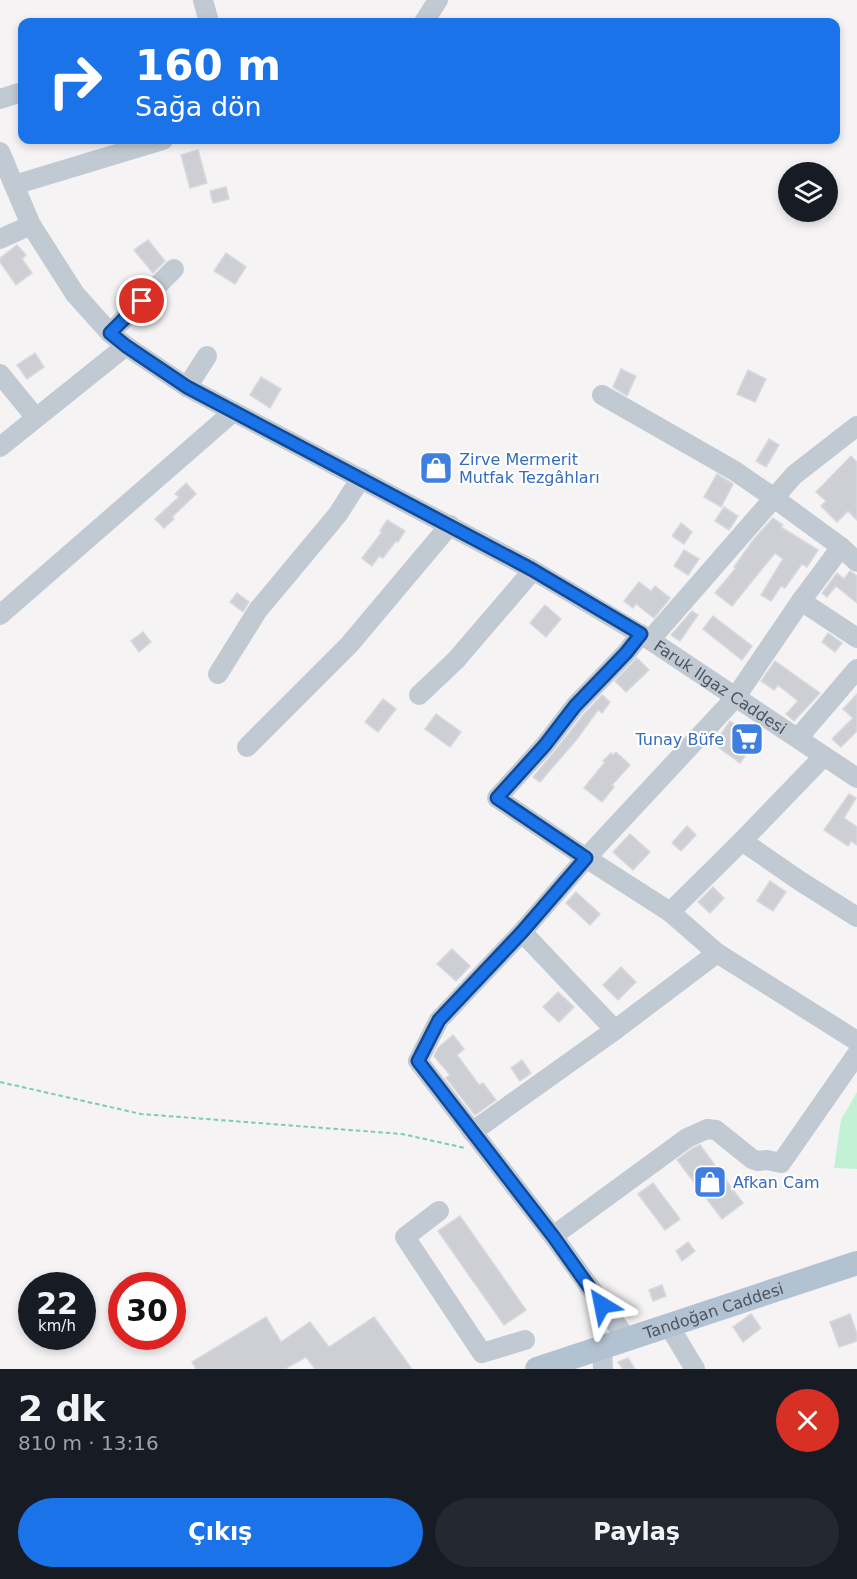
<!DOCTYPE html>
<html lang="tr">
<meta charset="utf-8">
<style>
body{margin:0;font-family:"DejaVu Sans",sans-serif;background:#242831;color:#f1f3f6;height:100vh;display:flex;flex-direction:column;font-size:22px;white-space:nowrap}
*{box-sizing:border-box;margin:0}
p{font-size:20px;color:#9ea1a6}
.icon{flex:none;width:33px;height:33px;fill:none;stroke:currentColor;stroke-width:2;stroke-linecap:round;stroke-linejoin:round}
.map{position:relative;height:1369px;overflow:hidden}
.panel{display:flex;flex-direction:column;background:#171b24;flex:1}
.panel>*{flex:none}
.banner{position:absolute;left:18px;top:18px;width:822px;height:126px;border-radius:12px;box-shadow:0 3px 9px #0003;background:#1a73e8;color:#fff;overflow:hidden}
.buttons{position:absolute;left:778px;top:162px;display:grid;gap:12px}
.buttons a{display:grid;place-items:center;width:60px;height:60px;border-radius:50%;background:#171b24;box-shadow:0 3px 9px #0003;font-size:30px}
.speed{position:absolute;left:18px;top:1272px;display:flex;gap:12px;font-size:30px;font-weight:700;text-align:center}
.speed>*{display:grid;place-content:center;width:78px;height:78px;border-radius:50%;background:#171b24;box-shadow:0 3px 9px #0003;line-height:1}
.speed small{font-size:15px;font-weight:400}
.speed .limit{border:9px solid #d22;background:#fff;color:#111}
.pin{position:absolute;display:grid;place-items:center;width:51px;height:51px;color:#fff;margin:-26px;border:3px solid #fff;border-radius:50%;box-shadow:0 2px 6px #0007}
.me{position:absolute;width:66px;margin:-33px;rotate:325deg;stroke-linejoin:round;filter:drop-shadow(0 0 4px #0008)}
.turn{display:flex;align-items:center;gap:21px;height:126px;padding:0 18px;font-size:27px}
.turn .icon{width:78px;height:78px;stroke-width:2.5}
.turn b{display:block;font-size:42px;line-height:51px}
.round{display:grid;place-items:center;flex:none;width:63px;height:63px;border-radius:32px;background:#242831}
.overview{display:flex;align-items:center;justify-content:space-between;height:102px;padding:0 18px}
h1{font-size:36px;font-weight:700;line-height:45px}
.button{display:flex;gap:12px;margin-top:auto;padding:12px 18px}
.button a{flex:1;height:69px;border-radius:36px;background:#1a73e8;color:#fff;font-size:24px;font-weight:700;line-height:69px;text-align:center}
.button a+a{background:#242831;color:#f1f3f6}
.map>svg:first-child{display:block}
</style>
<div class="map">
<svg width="857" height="1369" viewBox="0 0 857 1369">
<rect width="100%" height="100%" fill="#f5f3f3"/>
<path fill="#c3f1d5" d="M857 1092V1169L834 1168 841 1120Z"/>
<g fill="#cdcfd5" stroke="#d7d9de" stroke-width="1.5">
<path d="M198 150 207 183 190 188 181 155Z"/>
<path d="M226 187 229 199 213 203 210 191Z"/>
<path d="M148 240 165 261 153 273 134 250Z"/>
<path d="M17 245 26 255 22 259 32 273 16 285 0 262V258Z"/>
<path d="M226 253 246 267 235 284 214 271Z"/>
<path d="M35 353 44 367 27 379 17 365Z"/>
<path d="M621 369 636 376 627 396 613 387Z"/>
<path d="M748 370 766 379 755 402 737 394Z"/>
<path d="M261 377 281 389 270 408 250 395Z"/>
<path d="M769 439 779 445 766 467 756 461Z"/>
<path d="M851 456 857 462V520L848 511 837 522 821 506 826 501 816 492Z"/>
<path d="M717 474 733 484 721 507 704 497Z"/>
<path d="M186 483 196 494 172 517 174 519 164 528 155 519 179 497 175 494Z"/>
<path d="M724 507 738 516 729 530 715 521Z"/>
<path d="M773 518 783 525 781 527 818 550 807 567 802 564 785 588 781 586 771 601 761 595 783 559 775 553 732 606 715 593 736 568 734 567 754 539Z"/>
<path d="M387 520 405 531 398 542 396 541 383 558 379 556 372 566 362 558 382 532 380 531Z"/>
<path d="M681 523 692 532 684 544 672 536Z"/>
<path d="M684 550 699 559 688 575 674 566Z"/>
<path d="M850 571 857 576V603L836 586 827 597 822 593 837 573 844 579Z"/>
<path d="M639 582 651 591 655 586 670 598 654 618 636 604 633 608 624 601Z"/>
<path d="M237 593 249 602 243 612 230 602Z"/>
<path d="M545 605 561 619 546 637 530 623Z"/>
<path d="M692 611 698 615 680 641 671 635Z"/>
<path d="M713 616 752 646 742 660 703 629Z"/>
<path d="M143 632 151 642 139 652 131 641Z"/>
<path d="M828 633 842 643 835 652 822 642Z"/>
<path d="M637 658 649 670 626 692 615 681Z"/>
<path d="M775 661 820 693 794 721 786 714 798 701 778 685 774 690 761 681Z"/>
<path d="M857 694V731L841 747 832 739 853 718 843 709Z"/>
<path d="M602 695 610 702 602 713 598 710 577 739 540 782 533 777 554 752 584 714Z"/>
<path d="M383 699 396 709 378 732 365 722Z"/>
<path d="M436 714 461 732 450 747 425 729Z"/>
<path d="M730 721 756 740 740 763 714 744Z"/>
<path d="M616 752 630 765 612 785 614 787 602 802 584 788 605 762 603 761 611 753 613 755Z"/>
<path d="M849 794 856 798 844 818 857 827V845L851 841 848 846 824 830Z"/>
<path d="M687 826 696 835 681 851 672 843Z"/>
<path d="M630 834 650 852 633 870 613 852Z"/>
<path d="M770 881 786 892 773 911 757 901Z"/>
<path d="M713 887 724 898 710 913 698 902Z"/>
<path d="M576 892 600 914 590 925 566 903Z"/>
<path d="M452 949 470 966 456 981 437 964Z"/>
<path d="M621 967 636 982 618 1000 603 985Z"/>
<path d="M558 992 574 1007 559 1022 543 1007Z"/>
<path d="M453 1035 464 1049 457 1055 479 1085 483 1083 496 1100 475 1115 446 1078 450 1075 434 1056 438 1048Z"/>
<path d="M522 1060 531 1073 520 1081 511 1068Z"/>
<path d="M700 1145 743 1203 722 1219 677 1160 693 1148Z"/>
<path d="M653 1183 680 1219 665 1230 638 1194Z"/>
<path d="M460 1216 526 1310 504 1325 438 1231Z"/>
<path d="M688 1242 695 1251 682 1261 676 1251Z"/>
<path d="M662 1285 666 1296 653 1301 649 1290Z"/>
<path d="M751 1314 761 1328 743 1342 733 1327Z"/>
<path d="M850 1314 857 1334V1341L839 1347 830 1322Z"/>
<path d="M266 1317 281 1342 310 1322 329 1347 374 1317 412 1369H315L306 1357 285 1369H196L192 1362Z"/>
<path d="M628 1358 635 1369H623L618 1362Z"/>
</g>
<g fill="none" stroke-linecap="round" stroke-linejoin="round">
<path stroke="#7ad0a6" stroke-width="2" stroke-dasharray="4.5 3" stroke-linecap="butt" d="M0 1082 141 1114 402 1134 465 1148"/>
<g stroke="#c1cad2" stroke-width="20">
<path d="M203 0 209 22"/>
<path d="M424 22 438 0"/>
<path d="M0 99 22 92"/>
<path id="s1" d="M0 152 31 225 75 294 110 333 126 346 187 387 531 569 650 640 857 778"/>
<path d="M14 185 163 140"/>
<path d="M0 239 31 225"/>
<path d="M110 333 174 269"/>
<path d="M0 374 36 418"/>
<path d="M187 387 207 356"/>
<path d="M602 395 735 471 774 498 841 547 857 562"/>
<path d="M0 447 126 346"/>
<path d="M801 601 857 638"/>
<path d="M0 615 233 412"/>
<path d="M641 634 626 653 575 706 545 745 497 798 586 858 670 912 717 953 857 1041"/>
<path d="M650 640 794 475 857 426"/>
<path d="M218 674 258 610 338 514 361 478"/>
<path d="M419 695 456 660 528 576 531 569"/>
<path d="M798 738 857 669"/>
<path d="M247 747 349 645 450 525"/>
<path d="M742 841 800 881 857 917"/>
<path d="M670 912 742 841 824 756"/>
<path d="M522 932 615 1030"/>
<path d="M472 1132 615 1030 717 953"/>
<path d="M439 1211 405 1237 482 1353 525 1340"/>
<path d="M553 1236 687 1138 707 1129 716 1130 752 1159 758 1161 767 1160 781 1163 857 1054"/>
<path d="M669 1326 695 1369"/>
<path d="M627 1339 553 1236 418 1061 439 1020 522 932 586 858 735 698 801 601 841 547"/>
<path d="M602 1347 603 1369"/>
</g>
<path stroke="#b3c2d1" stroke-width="24" id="s2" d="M537 1369 857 1263"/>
</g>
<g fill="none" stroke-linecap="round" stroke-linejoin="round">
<g stroke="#114b97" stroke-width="15">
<path id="route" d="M142 301 110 333 126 346 187 387 531 569 641 634 626 653 575 706 545 745 497 798 586 858 522 932 439 1020 418 1061 553 1236 602 1305"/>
</g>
<use href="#route" stroke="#1a73e8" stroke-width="10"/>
</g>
<defs>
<g id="shop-square" transform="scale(1.725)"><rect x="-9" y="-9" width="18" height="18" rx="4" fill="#3f7fe0" stroke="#fff"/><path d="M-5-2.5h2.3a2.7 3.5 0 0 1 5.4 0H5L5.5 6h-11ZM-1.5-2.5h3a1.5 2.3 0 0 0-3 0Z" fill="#fff"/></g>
<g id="supermarket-square" transform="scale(1.725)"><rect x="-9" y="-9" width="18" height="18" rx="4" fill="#3f7fe0" stroke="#fff"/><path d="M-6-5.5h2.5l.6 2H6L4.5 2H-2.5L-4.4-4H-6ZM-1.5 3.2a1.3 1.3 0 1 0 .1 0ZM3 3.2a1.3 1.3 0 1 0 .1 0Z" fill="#fff"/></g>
</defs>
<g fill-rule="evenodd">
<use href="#shop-square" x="436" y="468"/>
<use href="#supermarket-square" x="747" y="739"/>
<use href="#shop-square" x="710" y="1182"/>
</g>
<g text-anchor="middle" stroke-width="4.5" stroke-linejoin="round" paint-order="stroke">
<g font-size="16" fill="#366cbe" stroke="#fff" text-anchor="start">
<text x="459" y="465">Zirve Mermerit<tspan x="459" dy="18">Mutfak Tezgâhları</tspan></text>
<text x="724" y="745" text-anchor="end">Tunay Büfe</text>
<text x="733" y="1188">Afkan Cam</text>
</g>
<g font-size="16" fill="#4a5661" stroke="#fff">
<text dy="6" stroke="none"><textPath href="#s1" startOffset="920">Faruk Ilgaz Caddesi</textPath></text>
<text dy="6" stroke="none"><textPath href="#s2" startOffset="186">Tandoğan Caddesi</textPath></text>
</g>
</g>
</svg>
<div class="buttons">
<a><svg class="icon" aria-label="layers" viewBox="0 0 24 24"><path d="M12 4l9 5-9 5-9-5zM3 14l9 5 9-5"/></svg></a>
</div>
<div class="speed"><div>22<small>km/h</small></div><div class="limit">30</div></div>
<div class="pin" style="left:142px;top:301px;background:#d93025"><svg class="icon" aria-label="arrive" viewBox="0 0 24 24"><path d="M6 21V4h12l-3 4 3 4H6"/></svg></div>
<svg class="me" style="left:602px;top:1305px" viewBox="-20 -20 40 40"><path d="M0-17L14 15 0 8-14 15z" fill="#1a73e8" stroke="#fff" stroke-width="4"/></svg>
<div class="banner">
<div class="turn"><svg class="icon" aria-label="right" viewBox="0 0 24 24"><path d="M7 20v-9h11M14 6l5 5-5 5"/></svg><div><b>160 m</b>Sağa dön</div></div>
</div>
</div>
<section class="panel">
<div class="overview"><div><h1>2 dk</h1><p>810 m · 13:16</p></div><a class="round" style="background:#d93025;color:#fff"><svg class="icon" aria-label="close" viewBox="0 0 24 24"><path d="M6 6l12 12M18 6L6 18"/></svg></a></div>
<div class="button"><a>Çıkış</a><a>Paylaş</a></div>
</section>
